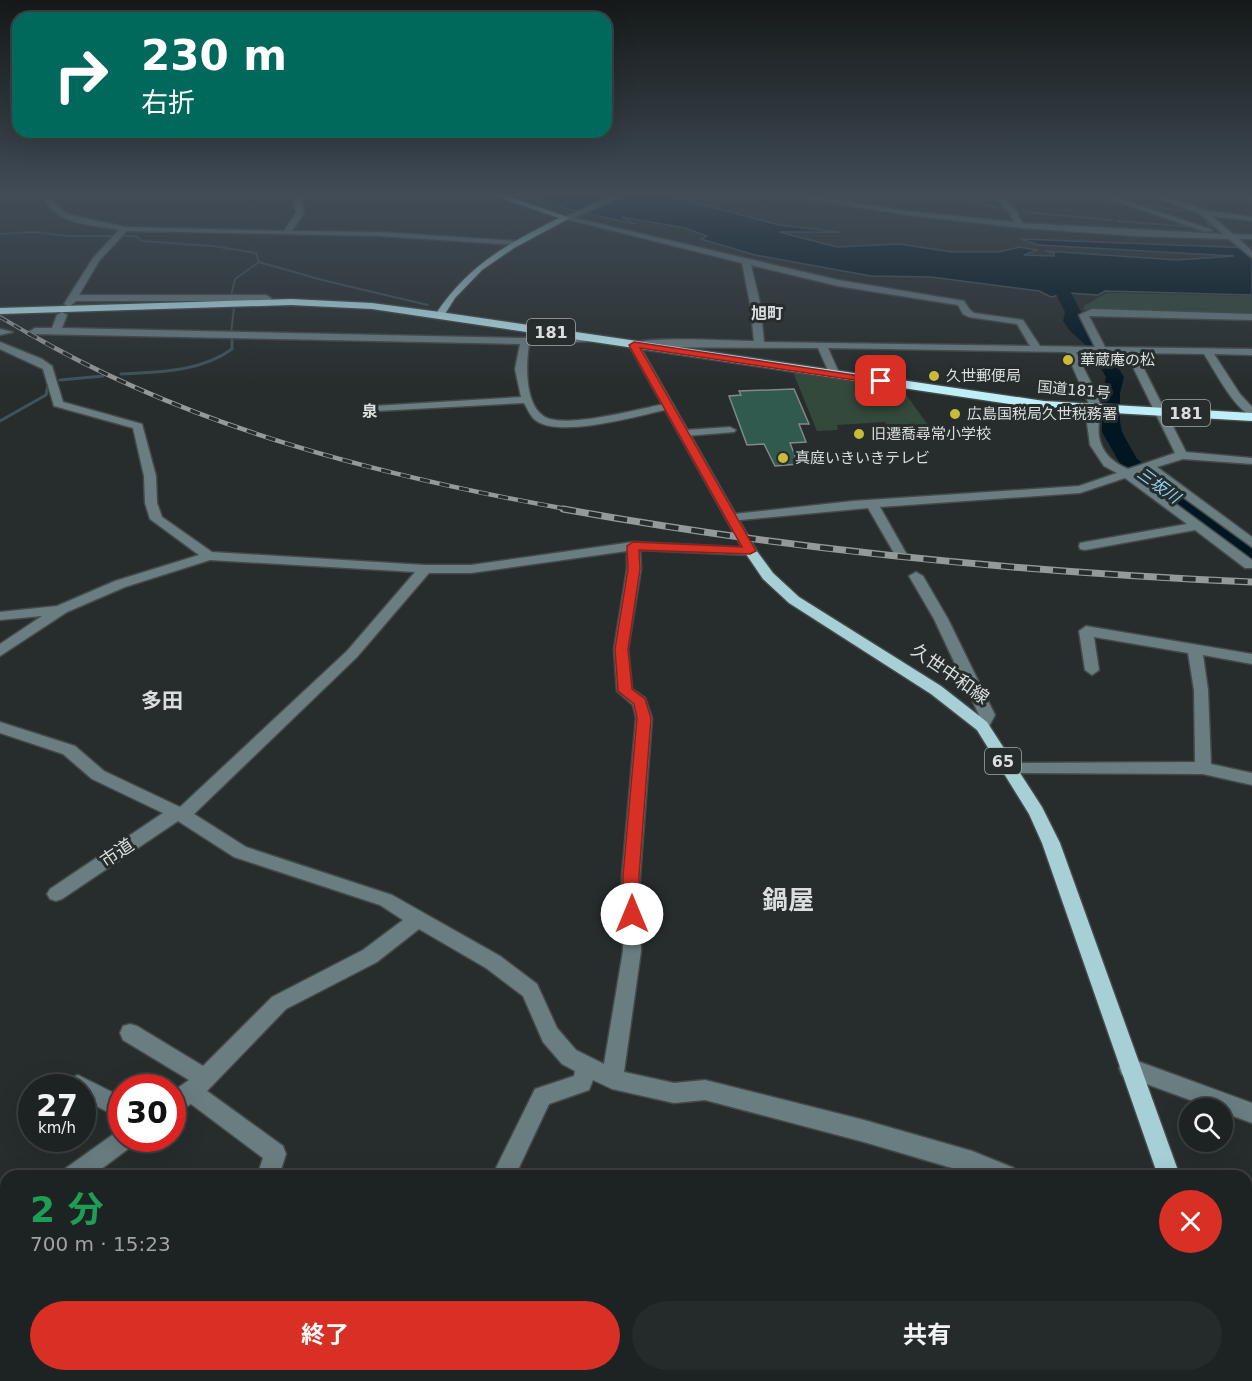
<!DOCTYPE html>
<html lang="ja">
<meta charset="utf-8">
<style>
body{margin:0;font-family:"DejaVu Sans","Noto Sans JP",sans-serif;background:#252a2a;color:#f1f3f6;height:100vh;display:flex;flex-direction:column;font-size:22px;white-space:nowrap}
*{box-sizing:border-box;margin:0}
p{font-size:20px;color:#a0a4a5}
.icon{flex:none;width:33px;height:33px;fill:none;stroke:currentColor;stroke-width:2;stroke-linecap:round;stroke-linejoin:round}
.map{position:relative;flex:1;overflow:hidden}
.panel{position:absolute;left:0px;top:1170px;width:1252px;height:212px;display:flex;flex-direction:column;background:#1d2222;border-radius:18px 18px 0 0;box-shadow:0 6px 24px #0002,0 0 0 2px #3b3f40}
.panel>*{flex:none}
.banner{position:absolute;left:12px;top:12px;width:600px;height:126px;border-radius:18px;box-shadow:0 6px 24px #0002,0 0 0 2px #3b3f40;background:#00695c;color:#fff;overflow:hidden}
.controls{position:absolute;left:1179px;top:1098px;display:grid;gap:12px}
.controls a{display:grid;place-items:center;width:54px;height:54px;border-radius:50%;background:#1d2222;box-shadow:0 6px 24px #0002,0 0 0 2px #3b3f40;font-size:30px}
.speed{position:absolute;left:18px;top:1074px;display:flex;gap:12px;font-size:30px;font-weight:700;text-align:center}
.speed>*{display:grid;place-content:center;width:78px;height:78px;border-radius:50%;background:#1d2222;box-shadow:0 6px 24px #0002,0 0 0 2px #3b3f40;line-height:1}
.speed small{font-size:15px;font-weight:400}
.speed .limit{border:9px solid #d22;background:#fff;color:#111}
.pin{position:absolute;display:grid;place-items:center;width:51px;height:51px;color:#fff;margin:-26px;border-radius:12px;box-shadow:0 3px 9px #0006}
.me{position:absolute;width:66px;margin:-33px;rotate:0deg;stroke-linejoin:round;filter:drop-shadow(0 0 4px #0008)}
.turn{display:flex;align-items:center;gap:21px;height:126px;padding:0 30px;font-size:27px}
.turn .icon{width:78px;height:78px;stroke-width:2.5}
.turn b{display:block;font-size:42px;line-height:51px}
.round{display:grid;place-items:center;flex:none;width:63px;height:63px;border-radius:32px;background:#252a2a}
.headline{display:flex;align-items:center;justify-content:space-between;height:102px;padding:0 30px}
h1{font-size:36px;font-weight:700;line-height:45px;color:#1e9e55}
.primary-button{display:flex;gap:12px;margin-top:auto;padding:12px 30px}
.primary-button a{flex:1;height:69px;border-radius:36px;background:#d93025;color:#fff;font-size:24px;font-weight:700;line-height:69px;text-align:center}
.primary-button a+a{background:#252a2a;color:#f1f3f6}
.map>svg:first-child{display:block}
</style>
<div class="map">
<svg width="1252" height="1381" viewBox="0 0 1252 1381">
<rect width="100%" height="100%" fill="#272d2d"/>
<g fill="#33493b">
<path d="M1107 293 1252 296V314L1083 310 1085 305Z"/>
<path d="M793 372 902 389 928 425 887 427 885 422 837 425 838 430 817 431Z"/>
</g>
<path fill="#001621" stroke="#41525a" stroke-width="1.5" d="M527 196H671L779 225 839 232H779L837 247 899 244 952 252H999L1019 247 1037 250 1024 255 1054 256V253L1045 251 1177 260 1234 256 1038 245 1021 239 1252 248V295L1105 291 1098 295 1069 293 1051 297 1039 291 931 277 871 276 755 255 701 239 707 236 685 228 622 217 634 224 563 208Z"/>
<g fill="none" stroke-linecap="round" stroke-linejoin="round">
<g stroke="#41525a" stroke-width="2">
<path d="M958 196 1007 211"/>
<path d="M1238 196 1247 198"/>
<path d="M1132 203 1185 211"/>
<path d="M1023 212 1112 220"/>
<path d="M1237 219 1252 221"/>
<path d="M1206 220 1211 229"/>
<path d="M1118 221 1195 227"/>
<path d="M0 234 34 232 68 236H136L141 241 213 246 256 253 259 262"/>
<path d="M231 296 235 279 259 262 322 280 428 305"/>
<path d="M231 334 234 307"/>
</g>
<g stroke="#41525a" stroke-width="3">
<path d="M121 374C158 372 201 372 232 349V337"/>
<path d="M60 380 103 376"/>
<path d="M0 421 46 395 48 385"/>
</g>
<path fill="#001621" fill-rule="evenodd" d="M1049 260 1057 265 1081 312V321L1102 341 1124 377 1120 393V421L1122 432 1137 459 1252 542V560L1244 558 1122 467 1102 432V393L1106 377 1089 348 1070 331 1063 321 1065 312 1041 265Z"/>
</g>
<path fill="#305a4e" stroke="#828986" stroke-width="1.5" d="M794 389 809 424H799L806 442 790 443 798 464 775 466 764 444 747 445 729 396 741 395 739 391Z"/>
<g fill="none" stroke-linecap="round" stroke-linejoin="round">
<g stroke="#444949" stroke-width="3">
<g id="minor">
<path d="M44 196H52L54 202 67 214 125 227 284 231 296 213 293 196H301L304 213 292 231 379 232 517 241 521 243 517 245 379 236 127 231 99 261 79 295H266L271 298V303L266 306 263 305 261 301H76L69 307 64 304 93 258 119 230C95 225 52 225 44 196Z"/>
<path d="M612 196H623L574 218 838 280 964 301 970 310 974 313 1023 320 1040 346 1095 347 1079 315 1092 309 1252 314V320L1089 316 1105 347 1252 349V355L1214 354 1240 394 1252 407V416C1234 409 1215 371 1204 354L1136 353 1186 452 1252 458V464L1183 459 1157 467 1252 537V547L1147 471 1135 474 1252 560V568H1245L1195 530 1085 550 1080 549 1079 546 1080 543 1085 542 1187 524 1125 478 1080 493 880 507 906 553 900 557 894 553 868 508 730 521 728 518 730 515 734 514 853 501 1079 486 1117 473 1104 466 1090 445 1087 423 1091 409 1066 352 828 348 840 375 835 378 830 375 818 348 631 347 629 345C642 335 732 341 754 341L750 303 742 263 562 218ZM751 265 838 286 958 305 963 314 969 317 1017 324 1030 346 764 342 760 303ZM1076 352 1126 353 1175 453 1128 469C1107 460 1096 445 1099 422 1099 417 1102 412 1101 408 1099 395 1082 366 1076 352Z"/>
<path d="M790 196H809L907 211 1014 222 1010 213 993 196H1001L1016 210 1022 223 1223 234 1200 214 1152 196H1165L1205 210 1252 217V221L1212 216 1233 234 1252 235V239H1239L1252 251V258L1229 239 1137 236 1022 228 907 215Z"/>
<path d="M1100 196H1112L1213 230 1206 232Z"/>
<path d="M1245 196H1252V202Z"/>
<path d="M62 312 67 315 62 328 519 338 592 336 595 337V341L529 344C526 364 524 405 545 417 568 429 642 408 669 403L674 406 669 409C641 415 556 440 534 419 530 415 527 408 524 403L377 411 373 410V406L521 397 515 369 520 344 35 334 30 331 35 328H52L57 315Z"/>
<path d="M0 329 13 332 0 335Z"/>
<path d="M0 342 42 359 52 366 63 402 142 424 156 476 157 503 162 517 212 552 425 565H471L633 542 755 548 756 551 755 554 750 555 640 550 641 569 628 649 632 689 645 698 652 718 640 876 641 951 624 1072 674 1083 705 1080 864 1120 972 1151 1014 1168 1017 1176H979L864 1142 705 1100 674 1103 612 1089 593 1080 589 1090 549 1104 515 1176H492L535 1089 574 1076 575 1071 562 1064 543 1042 523 996 486 968 419 929 377 962 286 1009 207 1091 283 1146 286 1154 279 1176H257L263 1158 191 1104 172 1115V1092L189 1080 123 1040 120 1033 123 1026 130 1024 137 1026 203 1066 272 997 363 950 403 920 380 905 234 857 178 821 62 899 56 901 50 899 47 894 50 889 163 813 92 779 63 754 0 733V722L75 746 104 771 180 807 347 651 415 572 210 560 125 587 67 612 0 656V644L42 616 0 620V612L57 606 115 581 199 555 150 519 145 503 144 476 133 428 54 406 43 369 0 349ZM627 551V569L614 649 617 691 633 705 636 718 622 876 623 951 604 1064 576 1050 557 1028 537 984 500 956 392 895 246 847 194 814 357 657 429 573H471Z"/>
<path d="M730 427 736 430 734 432 686 436 680 433 686 430Z"/>
<path d="M916 572 923 576 948 619 995 715 987 730H977L974 726 979 715 934 619 909 576Z"/>
<path d="M1086 626 1252 654V664L1203 655 1208 690 1211 764 1252 773V785L1203 774 1003 773 1001 769 1003 765 1009 763 1195 762 1194 690 1188 653 1094 637 1099 670 1092 675 1085 670 1079 631Z"/>
<path d="M1129 1058 1252 1103V1123L1222 1112V1108H1212L1122 1075 1119 1068 1122 1061Z"/>
<path d="M78 1075 122 1097V1119L82 1099V1088H69L71 1078Z"/>
<path d="M122 1128V1138H135L132 1146 92 1176H63L66 1168Z"/>
<path d="M6 1337V1367L0 1370V1339Z"/>
<path d="M44 1376H96L94 1381H41Z"/>
<path d="M411 1376H437L435 1381H409Z"/>
</g>
</g>
<g stroke="#444949" stroke-width="3">
<g id="major">
<path d="M495 196H507L570 218 514 248 482 270 455 298 443 317H437L435 315C468 265 507 244 559 218Z"/>
<path d="M634 342 639 345 756 550 773 573 799 597 941 686 987 722 1042 807 1060 843 1180 1176H1158L1042 843 1029 814 977 730 931 694 789 603 763 579 744 551 629 345Z"/>
<path d="M1246 1326 1252 1328V1358L1246 1356Z"/>
</g>
</g>
<g stroke="#444949" stroke-width="3">
<path id="highway" d="M291 299 372 303 440 312 1044 401 1252 413V421L1044 409 372 309 291 305 0 314V308Z"/>
</g>
<use href="#minor" fill="#6a7d81" fill-rule="evenodd"/>
<use href="#major" fill="#a6cfd6" fill-rule="evenodd"/>
<use href="#highway" fill="#beeff8" fill-rule="evenodd"/>
<g stroke="#949999" stroke-width="4">
<path id="rail-far2" d="M0 317 31 335"/>
</g>
<g stroke="#949999" stroke-width="4.5">
<path id="rail-far1" d="M28 333C193 429 385 477 572 510"/>
</g>
<g stroke="#949999" stroke-width="7">
<path id="rail" d="M563 509C791 550 1020 572 1252 582"/>
</g>
<use href="#rail-far2" stroke="#272d2d" stroke-width="2" stroke-dasharray="8" stroke-linecap="butt"/>
<use href="#rail-far1" stroke="#272d2d" stroke-width="3" stroke-dasharray="10" stroke-linecap="butt"/>
<use href="#rail" stroke="#272d2d" stroke-width="4.5" stroke-dasharray="13" stroke-linecap="butt"/>
</g>
<linearGradient id="sky" x2="0" y2="1"><stop stop-color="#151919"/><stop offset="0.5" stop-color="#414c57"/><stop offset="1" stop-color="#414c57" stop-opacity="0"/></linearGradient>
<rect width="1252" height="389" fill="url(#sky)"/>
<path fill="#d93025" stroke="#8d1f18" stroke-width="1.5" d="M634 342 881 379 886 381 881 384 640 348 756 551 750 554 639 550 640 569 628 649 632 689 645 699 651 718 639 876 640 914 637 918 632 920 626 918 623 914V876L637 718 634 704 618 691 615 649 628 569 627 546 633 542 742 547 629 345Z"/>
<g fill="#cbba39" stroke="#272d2d" stroke-width="2">
<circle cx="1068" cy="360" r="6"/>
<circle cx="934" cy="376" r="6"/>
<circle cx="955" cy="414" r="6"/>
<circle cx="859" cy="434" r="6"/>
<circle cx="783" cy="458" r="6"/>
</g>
<g text-anchor="middle" stroke-width="6" stroke-linejoin="round" paint-order="stroke">
<g font-size="15" fill="#dadede" stroke="#272d2d" text-anchor="start">
<text x="1080" y="365">華蔵庵の松</text>
<text x="946" y="381">久世郵便局</text>
<text x="967" y="419">広島国税局久世税務署</text>
<text x="871" y="439">旧遷喬尋常小学校</text>
<text x="795" y="463">真庭いきいきテレビ</text>
</g>
<g font-size="15" fill="#dadede" stroke="#272d2d">
<text transform="translate(1074 390) rotate(5)" y="5">国道181号</text>
</g>
<g font-size="16" font-weight="bold" fill="#dadede" stroke="#272d2d">
<text x="767" y="319">旭町</text>
<text x="370" y="417">泉</text>
</g>
<g fill="#272d2d" stroke="#a4a9a9" stroke-width="1.5">
<rect x="527" y="319" width="48" height="26" rx="4.5"/>
<rect x="1162" y="400" width="48" height="26" rx="4.5"/>
<rect x="985" y="748" width="36" height="26" rx="4.5"/>
</g>
<g font-size="16" font-weight="bold" fill="#dadede">
<text x="551" y="338">181</text>
<text x="1186" y="419">181</text>
<text x="1003" y="767">65</text>
</g>
<g font-size="16" font-style="italic" fill="#90d5f4" stroke="#272d2d">
<text transform="translate(1159 485) rotate(36)" y="6">三坂川</text>
</g>
<g font-size="18" fill="#dadede" stroke="#272d2d">
<text transform="translate(950 674) rotate(35)" y="6">久世中和線</text>
<text transform="translate(117 853) rotate(-34)" y="6">市道</text>
</g>
<g font-size="21" font-weight="bold" fill="#dadede" stroke="#272d2d">
<text x="162" y="708">多田</text>
</g>
<g font-size="26" font-weight="bold" fill="#dadede" stroke="#272d2d">
<text x="788" y="909">鍋屋</text>
</g>
</g>
</svg>
<div class="controls">
<a><svg class="icon" aria-label="search" viewBox="0 0 24 24"><circle cx="10" cy="10" r="6"/><path d="M15 15l6 6"/></svg></a>
</div>
<div class="speed"><div>27<small>km/h</small></div><div class="limit">30</div></div>
<div class="pin" style="left:881px;top:381px;background:#d93025"><svg class="icon" aria-label="arrive" viewBox="0 0 24 24"><path d="M6 21V4h12l-3 4 3 4H6"/></svg></div>
<svg class="me" style="left:632px;top:914px" viewBox="-20 -20 40 40"><circle r="19" fill="#fff"/><path d="M0-13L10 11 0 6-10 11z" fill="#d93025"/></svg>
<div class="banner">
<div class="turn"><svg class="icon" aria-label="right" viewBox="0 0 24 24"><path d="M7 20v-9h11M14 6l5 5-5 5"/></svg><div><b>230 m</b>右折</div></div>
</div>
<section class="panel">
<div class="headline"><div><h1>2 分</h1><p>700 m · 15:23</p></div><a class="round" style="background:#d93025;color:#fff"><svg class="icon" aria-label="close" viewBox="0 0 24 24"><path d="M6 6l12 12M18 6L6 18"/></svg></a></div>
<div class="primary-button"><a>終了</a><a>共有</a></div>
</section>
</div>
